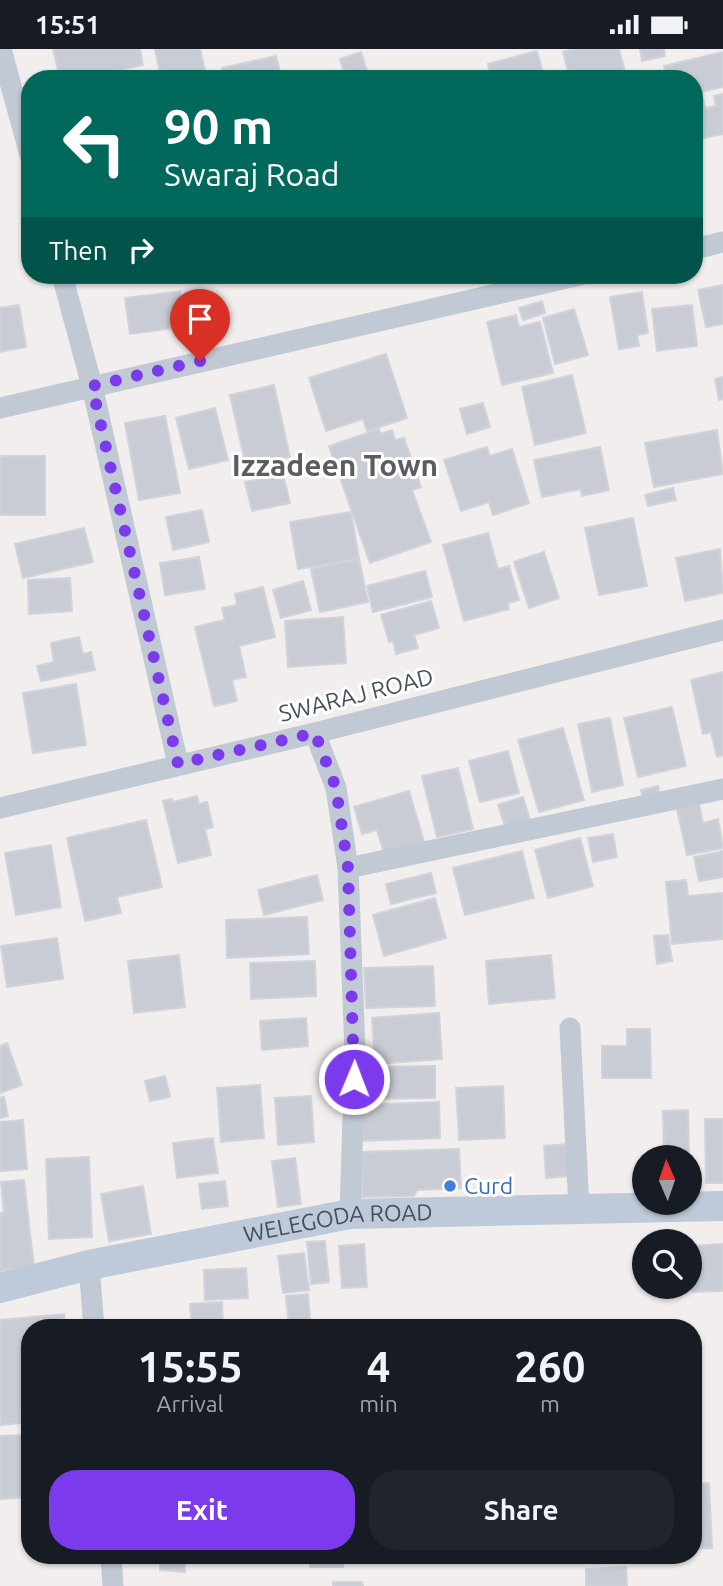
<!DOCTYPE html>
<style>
body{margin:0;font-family:Ubuntu,sans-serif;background:#20242c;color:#f1f3f6;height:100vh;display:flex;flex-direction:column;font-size:26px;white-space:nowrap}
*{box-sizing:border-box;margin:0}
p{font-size:23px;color:#9ea1a6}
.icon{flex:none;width:38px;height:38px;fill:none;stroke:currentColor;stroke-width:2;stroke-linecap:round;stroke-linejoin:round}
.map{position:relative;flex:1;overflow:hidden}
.side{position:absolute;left:21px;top:1270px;width:681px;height:245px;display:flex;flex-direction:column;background:#171b24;border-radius:28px;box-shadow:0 2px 5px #0004}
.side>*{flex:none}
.hud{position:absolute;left:21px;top:21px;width:682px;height:214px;border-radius:28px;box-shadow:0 2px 5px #0004;background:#00695c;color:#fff;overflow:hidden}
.needle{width:46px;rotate:358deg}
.buttons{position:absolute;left:632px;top:1096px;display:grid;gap:14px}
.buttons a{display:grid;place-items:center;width:70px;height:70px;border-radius:50%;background:#171b24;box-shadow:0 2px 5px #0004;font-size:35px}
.pin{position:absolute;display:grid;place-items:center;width:60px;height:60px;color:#fff;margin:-72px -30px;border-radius:50% 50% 50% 0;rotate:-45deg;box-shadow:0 0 7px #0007}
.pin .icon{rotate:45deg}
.me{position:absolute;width:77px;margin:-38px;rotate:1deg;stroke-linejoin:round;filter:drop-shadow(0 0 5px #0008)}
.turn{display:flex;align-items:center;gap:24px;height:147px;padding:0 28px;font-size:32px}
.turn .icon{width:91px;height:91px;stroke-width:2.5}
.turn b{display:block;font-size:49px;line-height:60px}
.then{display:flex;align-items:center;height:66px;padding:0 28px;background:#0003;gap:14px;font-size:26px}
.eta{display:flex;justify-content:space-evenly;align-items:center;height:119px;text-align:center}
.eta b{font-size:42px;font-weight:700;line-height:49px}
.action{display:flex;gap:14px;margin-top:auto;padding:14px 28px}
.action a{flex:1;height:80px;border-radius:28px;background:#7c3aed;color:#fff;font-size:28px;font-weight:700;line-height:80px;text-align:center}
.action a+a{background:#20242c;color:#f1f3f6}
.status{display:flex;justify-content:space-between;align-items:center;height:49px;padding:0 35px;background:#171b24;direction:ltr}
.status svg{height:19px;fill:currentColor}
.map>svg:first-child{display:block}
</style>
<div class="status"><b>15:51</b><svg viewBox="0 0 49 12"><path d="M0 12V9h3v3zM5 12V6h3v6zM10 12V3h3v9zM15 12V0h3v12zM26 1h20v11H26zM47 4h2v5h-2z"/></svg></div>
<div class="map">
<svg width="723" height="1537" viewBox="0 0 723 1537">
<rect width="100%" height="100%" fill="#f1eeed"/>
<g fill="#c9ccd4" stroke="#d1d3da" stroke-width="2">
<path d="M53 0H140L143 16 76 30H60Z"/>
<path d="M155 0H200L207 30H161Z"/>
<path d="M573 0H619L627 30H570L563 3Z"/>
<path d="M640 0H664L665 7 642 12Z"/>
<path d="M537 2 545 30H492L488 15Z"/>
<path d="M361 3 367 22 346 29 340 10Z"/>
<path d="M723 3V38L695 44V30H667L664 17Z"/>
<path d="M276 7 282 30H225L222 19Z"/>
<path d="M414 23 415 30H385Z"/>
<path d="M723 45V85L695 91V52L703 50 705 59 716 57 714 47Z"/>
<path d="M723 236V275L706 278 698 241Z"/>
<path d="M180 242 184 278 130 285 125 249Z"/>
<path d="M642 243 648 284 637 286 639 297 619 300 610 248Z"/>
<path d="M542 252 545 264 523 271 519 259Z"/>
<path d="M19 256 26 298 0 303V259Z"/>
<path d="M692 256 697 297 657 302 652 260Z"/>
<path d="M574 260 588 306 555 315 543 269Z"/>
<path d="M516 266 519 278 540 273 553 324 502 336 487 273Z"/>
<path d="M386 305 407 369 367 382 363 370 326 382 309 329Z"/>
<path d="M572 326 586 384 535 396 522 338Z"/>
<path d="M723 328V350L719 351 715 330Z"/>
<path d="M274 336 290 408 246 417 230 346Z"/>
<path d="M483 354 490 378 467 385 460 360Z"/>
<path d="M215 359 228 411 189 420 176 369Z"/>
<path d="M165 367 180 444 139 451 125 374Z"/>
<path d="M379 380 381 385 392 381 395 391 404 389 421 438 412 441 431 493 370 514 329 397Z"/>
<path d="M717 381 723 425 654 438 645 394Z"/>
<path d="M487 398 490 407 512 400 529 454 493 466 489 453 461 462 444 411Z"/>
<path d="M600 398 609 441 582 447 581 440 542 448 534 411Z"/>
<rect x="0" y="407" width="45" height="59"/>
<path d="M283 425 290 454 252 462 245 433Z"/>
<path d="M673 439 676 451 648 457 645 446Z"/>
<path d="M202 461 209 493 173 501 166 468Z"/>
<path d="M351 463 359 510 298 520 290 473Z"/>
<path d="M633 469 647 537 599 546 585 479Z"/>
<path d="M84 479 93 513 23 529 15 495Z"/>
<path d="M488 484 498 520 509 517 519 551 508 554 509 560 464 572 443 496Z"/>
<path d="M720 500 723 544 685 552 676 509Z"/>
<path d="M544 503 559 549 529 559 514 513Z"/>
<path d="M199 508 205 540 165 546 160 514Z"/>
<path d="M359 510 368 553 320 563 311 520Z"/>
<path d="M425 522 432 548 373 563 367 537Z"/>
<path d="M70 529 72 562 29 565 28 531Z"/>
<path d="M303 532 311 561 281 569 273 541Z"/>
<path d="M263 538 275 588 239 597 246 628 232 631 237 652 214 657 195 578 225 571 222 559 237 556 235 545Z"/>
<path d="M431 552 439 579 414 586 418 599 396 605 393 592 389 593 381 566Z"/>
<path d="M343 568 346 614 288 618 285 572Z"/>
<path d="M79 588 83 605 91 603 95 621 41 632 37 617 54 613 51 594Z"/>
<path d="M723 623V706L717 708 711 683 703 685 691 631Z"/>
<path d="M76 635 86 696 33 704 23 644Z"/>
<path d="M672 658 686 717 638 728 624 669Z"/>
<path d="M610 669 623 736 592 743 578 675Z"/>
<path d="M563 679 584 751 539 763 518 691Z"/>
<path d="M508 702 519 744 480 753 469 712Z"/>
<path d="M458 719 473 780 437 788 422 727Z"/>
<path d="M658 737 660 747 643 751 641 741Z"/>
<path d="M409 742 425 796 385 807 377 781 362 785 354 758Z"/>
<path d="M197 747 199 755 207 753 213 778 205 780 211 806 178 814 163 752 172 750 173 753Z"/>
<path d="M523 748 531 775 507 783 498 756Z"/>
<path d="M699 755 703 774 718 770 723 799 687 806 677 760Z"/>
<path d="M146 771 162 838 117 848 121 864 85 872 67 789Z"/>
<path d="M613 785 617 808 593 813 588 789Z"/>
<path d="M580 789 593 837 548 849 535 801Z"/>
<path d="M51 796 61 858 16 866 5 804Z"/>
<path d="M522 802 534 849 465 866 453 819Z"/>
<path d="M723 802V828L699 832 694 808Z"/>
<path d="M431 824 436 844 391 855 386 835Z"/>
<path d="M317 826 323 851 264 866 258 841Z"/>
<path d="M686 831 688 847 723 844V890L672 895 666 833Z"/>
<path d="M435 849 446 889 384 907 373 866Z"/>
<path d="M307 868 309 905 227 909 226 871Z"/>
<path d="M668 886 672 912 657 915 654 887Z"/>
<path d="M57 889 63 930 7 938 1 897Z"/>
<path d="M179 906 185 958 134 964 128 912Z"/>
<path d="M551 906 555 949 489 955 486 912Z"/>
<path d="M315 912 316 947 251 950 250 914Z"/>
<path d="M433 917 435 957 366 959 364 919Z"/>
<path d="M439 964 442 1010 375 1015 372 969Z"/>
<path d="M306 969 308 997 262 1001 260 972Z"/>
<path d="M627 980H650L651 1029H602V997H627Z"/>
<path d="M7 994 22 1036 0 1044V997Z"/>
<path d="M435 1017V1049L359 1050V1018Z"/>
<path d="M165 1027 170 1048 150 1052 145 1032Z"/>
<path d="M260 1036 264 1089 221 1093 217 1039Z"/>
<path d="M503 1037 505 1089 459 1091 456 1039Z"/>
<path d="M311 1047 314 1093 278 1096 275 1049Z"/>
<path d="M4 1048 8 1067 0 1069V1049Z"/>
<path d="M439 1053 440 1089 359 1092 358 1056Z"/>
<path d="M688 1061 689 1108H664L663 1062Z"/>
<path d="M705 1070H723V1134H706Z"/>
<path d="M23 1071 27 1120 0 1122V1073Z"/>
<path d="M213 1089 218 1124 177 1129 173 1094Z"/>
<path d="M566 1095 569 1127 546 1129 544 1097Z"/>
<path d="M459 1100 461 1139 417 1141 414 1147 362 1148 361 1103Z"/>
<path d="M89 1108 92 1188 49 1190 46 1110Z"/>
<path d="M295 1109 301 1155 278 1158 272 1112Z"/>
<path d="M24 1131 34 1218 0 1222V1164H4L1 1133Z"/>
<path d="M225 1132 228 1157 202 1160 199 1135Z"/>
<path d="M143 1137 151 1185 109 1192 101 1145Z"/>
<path d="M325 1192 329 1233 311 1235 307 1193Z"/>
<path d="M364 1195 367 1238 342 1239 339 1197Z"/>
<path d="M723 1195V1242L692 1243 690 1197Z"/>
<path d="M304 1204 309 1241 283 1244 278 1207Z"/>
<path d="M246 1219 248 1249 205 1251 204 1221Z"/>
<path d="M308 1245 311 1279H289L286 1247Z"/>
<path d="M222 1253 223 1279H192L190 1255Z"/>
<path d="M64 1265 65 1279H30V1364L20 1365 21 1374 0 1376V1271Z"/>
<path d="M30 1375V1448L0 1450V1387L23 1386 22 1376Z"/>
<path d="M709 1434 712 1499 693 1500V1435Z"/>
<path d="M138 1507H185V1523L160 1521V1513H151V1507Z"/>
<rect x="310" y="1507" width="33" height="11"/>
<path d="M626 1518 627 1537H586V1520Z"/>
<path d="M333 1533H362L363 1537H333Z"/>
</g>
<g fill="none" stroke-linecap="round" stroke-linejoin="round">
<g stroke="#c0c9d4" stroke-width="21">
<path d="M1 0 30 106"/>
<path d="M695 200 723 193"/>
<path d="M62 226 92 337 178 715"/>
<path d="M0 359 580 226"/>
<path d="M315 684 336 739 348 819 355 1003 350 1165"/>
<path d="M0 759 315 684 723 581"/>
<path d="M348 819 723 740"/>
<path d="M570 979 579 1160"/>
<path d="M89 1216 94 1279"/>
<path d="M111 1507 113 1537"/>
</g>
<path stroke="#becad9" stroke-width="30" id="s1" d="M0 1239 89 1216 350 1165 723 1157"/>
</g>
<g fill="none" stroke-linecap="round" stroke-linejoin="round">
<path stroke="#7c3aed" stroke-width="12" stroke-dasharray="0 21.6" d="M200 312 92 337 178 715 315 684 336 739 348 819 354 1030"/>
</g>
<circle fill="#3f7fe0" stroke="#fff" stroke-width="2.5" cx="450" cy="1137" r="7"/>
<g text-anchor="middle" stroke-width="6" stroke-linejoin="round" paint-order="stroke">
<g font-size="23" fill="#44505d" stroke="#fff">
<text transform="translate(356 646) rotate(-14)" y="8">SWARAJ ROAD</text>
<text dy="8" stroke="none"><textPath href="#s1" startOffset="345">WELEGODA ROAD</textPath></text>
</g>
<g font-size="23" fill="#366cbe" stroke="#fff" text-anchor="start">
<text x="464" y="1145">Curd</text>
</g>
<g font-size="30" font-weight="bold" fill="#5a5e63" stroke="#fff">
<text x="335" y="427">Izzadeen Town</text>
</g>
</g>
</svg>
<div class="buttons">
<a><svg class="needle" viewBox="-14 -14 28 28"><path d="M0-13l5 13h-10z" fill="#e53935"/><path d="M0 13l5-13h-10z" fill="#9ea1a6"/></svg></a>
<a><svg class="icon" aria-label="search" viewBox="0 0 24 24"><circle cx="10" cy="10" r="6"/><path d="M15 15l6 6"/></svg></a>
</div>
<div class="pin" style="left:200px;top:312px;background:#d93025"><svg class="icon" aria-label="arrive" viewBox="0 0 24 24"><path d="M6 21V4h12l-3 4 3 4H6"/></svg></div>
<svg class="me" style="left:354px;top:1030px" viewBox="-20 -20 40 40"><circle r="17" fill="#7c3aed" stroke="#fff" stroke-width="3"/><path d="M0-11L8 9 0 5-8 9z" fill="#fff"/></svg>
<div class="hud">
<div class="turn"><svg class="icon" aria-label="left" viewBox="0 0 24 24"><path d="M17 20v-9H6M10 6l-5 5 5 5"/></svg><div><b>90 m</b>Swaraj Road</div></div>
<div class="then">Then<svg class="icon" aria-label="right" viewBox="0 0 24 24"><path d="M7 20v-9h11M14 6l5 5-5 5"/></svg></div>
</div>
<section class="side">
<div class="eta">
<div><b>15:55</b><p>Arrival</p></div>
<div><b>4</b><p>min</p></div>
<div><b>260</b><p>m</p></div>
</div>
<div class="action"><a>Exit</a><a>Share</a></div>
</section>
</div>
